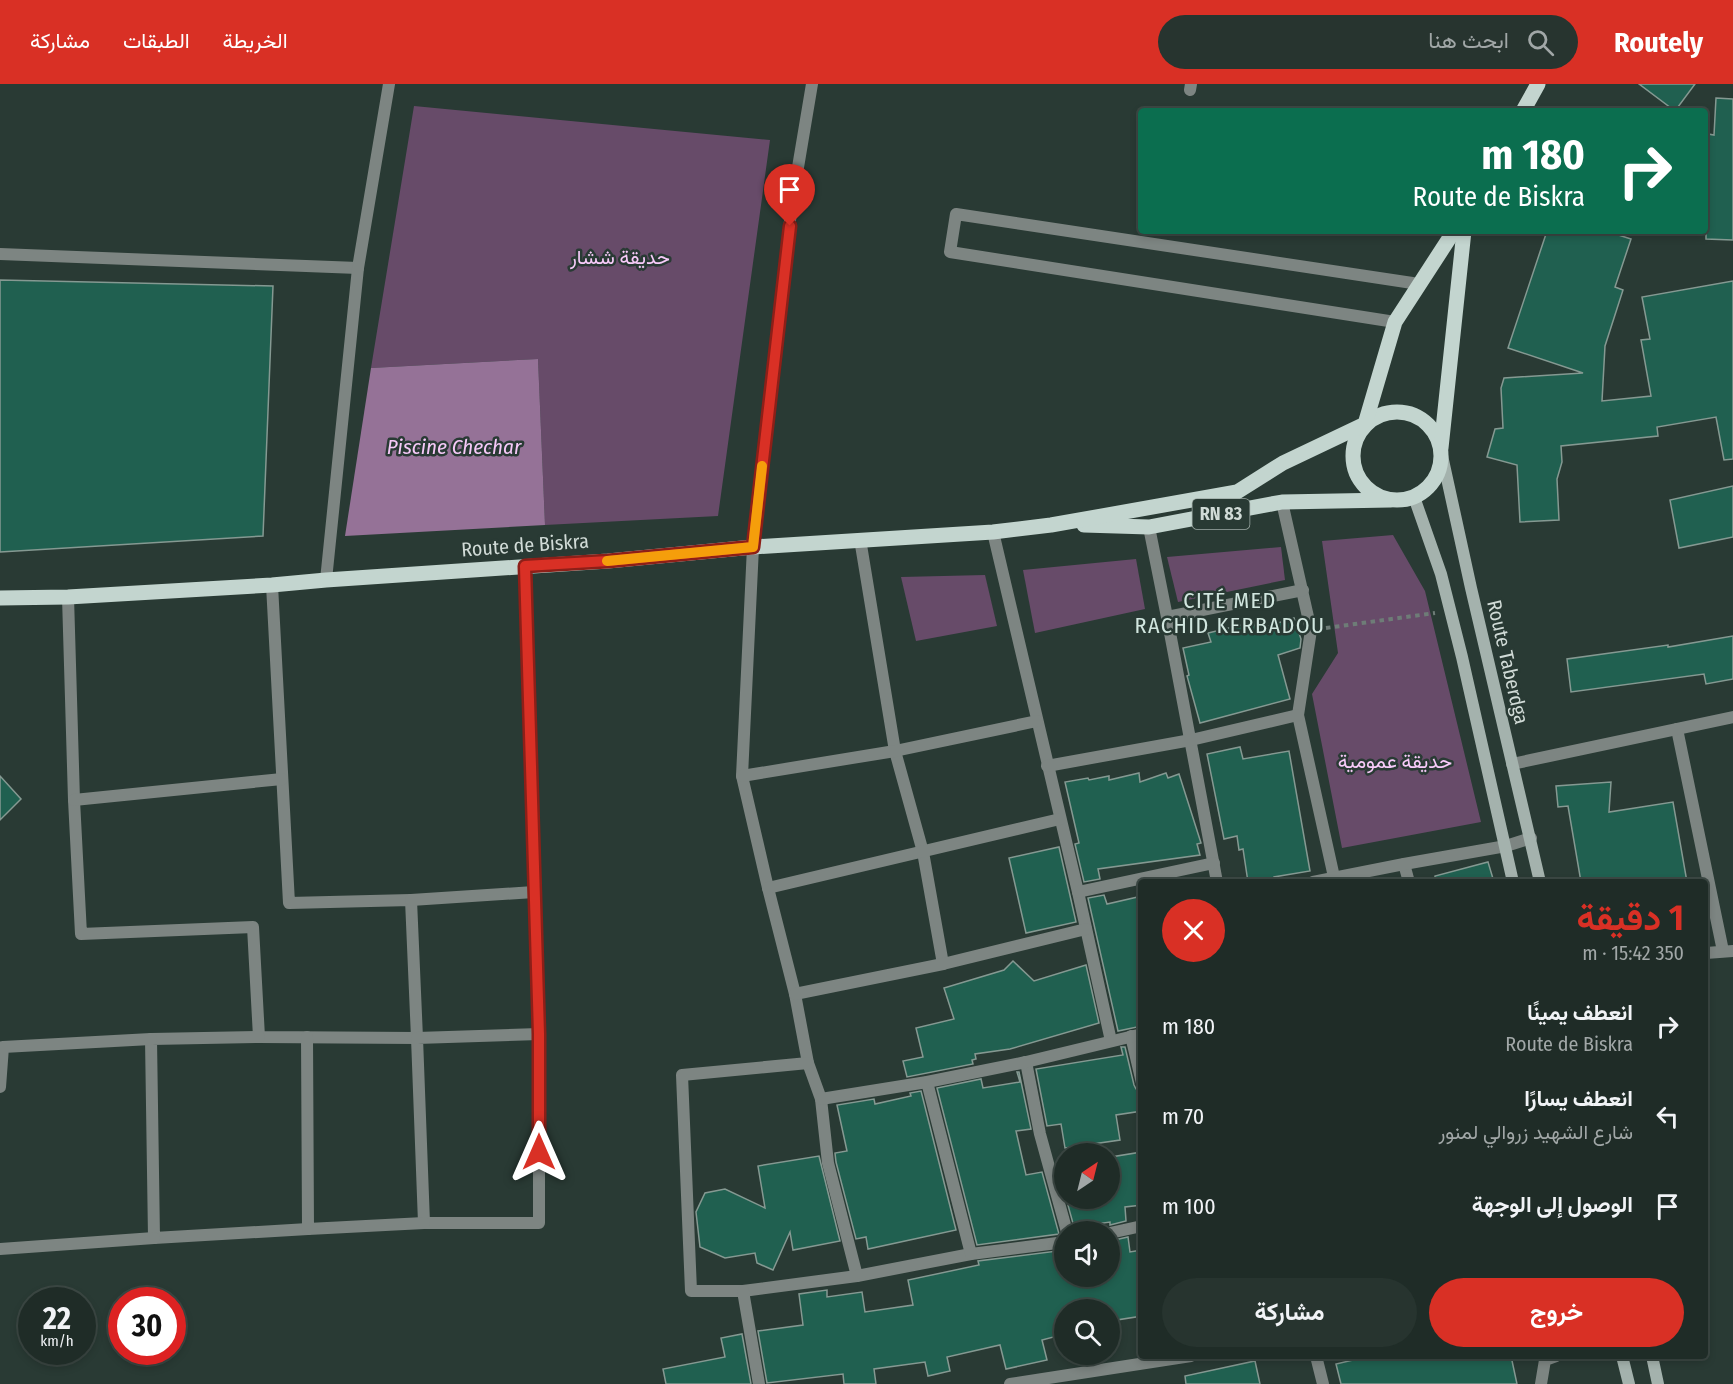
<!DOCTYPE html>
<html lang="ar">
<meta charset="utf-8">
<style>
body{margin:0;font-family:"Fira Sans Condensed",Vazirmatn,sans-serif;background:#27342f;color:#f1f3f6;direction:rtl;height:100vh;display:flex;flex-direction:column;font-size:22px;white-space:nowrap}
*{box-sizing:border-box;margin:0}
p{font-size:20px;color:#a1a7a7}
.icon{flex:none;width:33px;height:33px;fill:none;stroke:currentColor;stroke-width:2;stroke-linecap:round;stroke-linejoin:round}
.map{position:relative;flex:1;overflow:hidden;direction:ltr}
.panel{position:absolute;left:1138px;top:795px;width:570px;height:480px;display:flex;flex-direction:column;background:#1f2c27;border-radius:6px;box-shadow:0 3px 9px #0003,0 0 0 2px #3c4844;direction:rtl}
.panel>*{flex:none}
.guide{position:absolute;left:1138px;top:24px;width:570px;height:126px;border-radius:6px;box-shadow:0 3px 9px #0003,0 0 0 2px #3c4844;direction:rtl;background:#0b6e4f;color:#fff;overflow:hidden}
.needle{width:39px;rotate:35deg}
.tools{position:absolute;left:1054px;top:1059px;display:grid;gap:12px}
.tools a{display:grid;place-items:center;width:66px;height:66px;border-radius:50%;background:#1f2c27;box-shadow:0 3px 9px #0003,0 0 0 2px #3c4844;font-size:30px}
.speed{position:absolute;left:18px;top:1203px;display:flex;gap:12px;font-size:30px;font-weight:700;text-align:center}
.speed>*{display:grid;place-content:center;width:78px;height:78px;border-radius:50%;background:#1f2c27;box-shadow:0 3px 9px #0003,0 0 0 2px #3c4844;line-height:1}
.speed small{font-size:15px;font-weight:400}
.speed .limit{border:9px solid #d22;background:#fff;color:#111}
.pin{position:absolute;display:grid;place-items:center;width:51px;height:51px;color:#fff;margin:-62px -26px;border-radius:50% 50% 50% 0;rotate:-45deg;box-shadow:0 0 6px #0007}
.pin .icon{rotate:45deg}
.me{position:absolute;width:66px;margin:-33px;rotate:0deg;stroke-linejoin:round;filter:drop-shadow(0 0 4px #0008)}
.turn{display:flex;align-items:center;gap:21px;height:126px;padding:0 24px;font-size:27px}
.turn .icon{width:78px;height:78px;stroke-width:2.5}
.turn b{display:block;font-size:42px;line-height:51px}
.round{display:grid;place-items:center;flex:none;width:63px;height:63px;border-radius:32px;background:#27342f}
.headline{display:flex;align-items:center;justify-content:space-between;height:102px;padding:0 24px}
h1{font-size:36px;font-weight:700;line-height:45px;color:#d93025}
.cta{display:flex;gap:12px;margin-top:auto;padding:12px 24px}
.cta a{flex:1;height:69px;border-radius:36px;background:#d93025;color:#fff;font-size:24px;font-weight:700;line-height:69px;text-align:center}
.cta a+a{background:#27342f;color:#f1f3f6}
ul{padding:0;list-style:none}
li{display:flex;align-items:center;gap:18px;height:90px;padding:0 24px}
li div{flex:1}
li b{display:block;font-size:22px}
li em{font-style:normal}
header{display:flex;align-items:center;gap:36px;box-sizing:border-box;height:84px;padding:0 30px;background:#d93025;color:#fff}
header strong{font-size:28px}
nav{display:flex;gap:33px;margin-inline-start:auto;font-size:21px}
.search{width:420px;height:54px;background:#27342f;display:flex;align-items:center;gap:15px;box-sizing:border-box;padding:0 21px;border-radius:33px;color:#a1a7a7;font-size:22px}
.map>svg:first-child{display:block}
</style>
<header>
<strong>Routely</strong>
<div class="search"><svg class="icon" aria-label="search" viewBox="0 0 24 24"><circle cx="10" cy="10" r="6"/><path d="M15 15l6 6"/></svg>ابحث هنا</div>
<nav><a>الخريطة</a><a>الطبقات</a><a>مشاركة</a></nav>
</header>
<div class="map">
<svg width="1733" height="1300" viewBox="0 0 1733 1300">
<rect width="100%" height="100%" fill="#293a34"/>
<g fill="#674b69">
<path d="M414 22 770 56 718 432 545 441 538 275 371 284Z"/>
<path d="M1393 451 1425 507 1481 738 1342 764 1312 610 1338 569 1322 457Z"/>
<path d="M1281 463 1285 496 1178 518 1167 473Z"/>
<path d="M1136 475 1145 525 1035 549 1023 486Z"/>
<path d="M985 491 997 542 916 557 901 493Z"/>
</g>
<path fill="#957297" d="M538 275 545 441 345 452 371 284Z"/>
<g fill="#206050" stroke="#859992" stroke-width="1.5">
<path d="M1639 0H1695L1675 27Z"/>
<path d="M1716 14 1733 15V156L1706 155V107L1708 50 1714 51Z"/>
<path d="M1547 147H1606L1631 155 1615 203 1623 206 1605 262 1602 317 1651 312 1641 256 1650 255 1642 213 1733 197V375L1724 376 1716 333 1657 343 1658 352 1561 362 1562 378 1557 395 1559 436 1520 438 1517 381 1487 373 1495 345 1503 344 1501 304 1504 294 1583 289 1508 264Z"/>
<path d="M0 196 273 202 263 452 0 468Z"/>
<path d="M1733 402V453L1679 464 1670 416Z"/>
<path d="M1294 534 1301 555 1300 564 1278 571 1290 615 1200 639 1187 592 1189 591 1183 564 1211 558 1208 549 1254 538 1256 546Z"/>
<path d="M1733 552V595L1706 600 1704 590 1571 608 1567 575 1668 561V563Z"/>
<path d="M1240 663 1243 675 1289 667 1310 787 1274 793V796L1248 798 1243 765 1239 766 1237 752 1224 755 1207 670Z"/>
<path d="M1139 689 1140 698 1166 689 1168 694 1179 690 1201 759 1197 760 1200 771 1098 785 1100 795 1084 798 1075 760 1079 759 1065 698 1088 694 1089 696 1109 692V696Z"/>
<path d="M0 692 21 715 0 736Z"/>
<path d="M1611 698 1609 728 1673 718 1687 798H1581L1568 722 1558 723 1556 702Z"/>
<path d="M1059 763 1076 838 1026 849 1009 774Z"/>
<path d="M1488 778 1494 798H1435V792Z"/>
<path d="M1104 811 1107 820 1142 812V942L1118 947 1088 814Z"/>
<path d="M1013 877 1034 897 1086 881 1099 939 1010 965 975 970 976 975 972 976 973 980 907 993 903 977 923 973 916 944 954 935 944 904 1004 886Z"/>
<path d="M1121 963H1125L1134 1001 1136 1005 1142 1007V1027L1116 1031 1120 1056 1065 1064 1061 1040 1047 1042 1036 985 1123 971Z"/>
<path d="M1017 988H1019L1031 1045 1016 1047 1026 1091 1042 1088 1059 1150 977 1161 937 1004 981 995 983 1004 1020 998Z"/>
<path d="M921 1007 956 1146 868 1165 866 1153 856 1155 836 1078 835 1069 847 1067 837 1021 874 1015 875 1020 911 1012 910 1009Z"/>
<path d="M1142 1068V1121L1125 1123 1126 1137 1110 1141V1138L1074 1143 1066 1114H1110V1100H1114L1111 1073Z"/>
<path d="M819 1072 840 1157 793 1166 790 1148 773 1186 757 1179 755 1169 725 1174 700 1163 696 1128 705 1109 725 1105 765 1124 758 1082Z"/>
<path d="M1128 1153 1130 1168 1142 1166V1232L1110 1237V1226H1065V1250L1042 1256 1047 1276 1006 1285 1000 1261 947 1273 950 1287 928 1292 925 1278 874 1285 876 1300H844L843 1290 767 1299 758 1247 803 1241 799 1210 827 1206V1213L862 1208 865 1228 913 1221 908 1196 979 1181 978 1177 1065 1166V1192H1110V1157Z"/>
<path d="M742 1250 751 1300H666L663 1285 725 1273 721 1254Z"/>
<path d="M1370 1272H1511L1517 1300H1341L1336 1280Z"/>
<path d="M1255 1277 1260 1300H1186L1185 1292Z"/>
</g>
<g fill="none" stroke-linecap="round" stroke-linejoin="round">
<path stroke="#6e7c77" stroke-width="4" stroke-dasharray="4.5 4.5" stroke-linecap="butt" d="M1326 544 1435 529"/>
<g stroke="#7d8582" stroke-width="12">
<path d="M812 0 792 119 753 463 742 692 768 804 795 910 808 979 821 1015 828 1079 857 1192"/>
<path d="M1190 6 1191 0"/>
<path d="M0 170 358 184"/>
<path d="M1395 238 950 168 956 130 1419 200"/>
<path d="M1282 418 1311 546 1298 631 1334 793"/>
<path d="M1149 443 1167 533 1217 798"/>
<path d="M993 448 1078 808 1111 957"/>
<path d="M860 455 895 667 923 768 943 880"/>
<path d="M326 496 358 184 389 0"/>
<path d="M68 513 74 716 81 850 253 843 259 953 417 954 411 816 289 819 272 501"/>
<path d="M1167 533 1303 506"/>
<path d="M1677 645 1723 867"/>
<path d="M1512 680 1733 633"/>
<path d="M1047 682 1191 656 1298 631"/>
<path d="M742 692 895 667 1037 637"/>
<path d="M74 716 282 695"/>
<path d="M1404 780 1409 798"/>
<path d="M1313 798 1404 780 1506 762 1531 754"/>
<path d="M768 804 1060 735"/>
<path d="M534 808 539 950 417 954 424 1139H539V950"/>
<path d="M1078 808 1214 779"/>
<path d="M411 816 534 808 525 482"/>
<path d="M1706 869 1733 867"/>
<path d="M795 910 943 880 1086 845"/>
<path d="M1131 952 1142 999"/>
<path d="M259 953 151 955 154 1154 308 1145"/>
<path d="M307 953 308 1145 424 1139"/>
<path d="M1026 978 1040 1050 1067 1148"/>
<path d="M808 979 682 991 691 1207H743L857 1192 971 1170 1065 1158"/>
<path d="M927 998 971 1170"/>
<path d="M0 1003 3 963 151 955"/>
<path d="M821 1015 927 998 1026 978 1142 950"/>
<path d="M1110 1149 1142 1142"/>
<path d="M0 1165 154 1154"/>
<path d="M743 1207 759 1300"/>
<path d="M1316 1272 1323 1300"/>
<path d="M1010 1300 1191 1272"/>
<path d="M1541 1300 1545 1276 1556 1272"/>
</g>
<g stroke="#a4b2ad" stroke-width="12">
<path d="M1441 367 1471 504 1540 798"/>
<path d="M1414 413 1441 490 1462 573 1513 798"/>
<path d="M1622 1272 1629 1300"/>
<path d="M1652 1272 1658 1300"/>
</g>
<g stroke="#c3d5cf" stroke-width="15">
<path d="M1523 27 1538 0"/>
<circle cx="1397" cy="372" r="44"/>
<path d="M1441 364 1464 147"/>
<path d="M1084 441 1149 443 1282 418 1390 416"/>
<path d="M0 514 68 513 272 501 326 496 608 477 753 463 993 448 1051 441 1237 408 1283 379 1365 340 1395 238 1454 147"/>
</g>
</g>
<g fill="none" stroke-linecap="round" stroke-linejoin="round">
<g stroke="#8d1f18" stroke-width="15">
<path id="route" d="M539 1068V950L525 482 608 477 753 463 790 142"/>
</g>
<use href="#route" stroke="#d93025" stroke-width="10"/>
<path stroke="#f59e0b" stroke-width="10" d="M607 477 753 463 762 382"/>
</g>
<g text-anchor="middle" stroke-width="5" stroke-linejoin="round" paint-order="stroke">
<rect fill="#293a34" stroke="#9faba6" stroke-width="1.5" x="1192.5" y="415" width="57" height="30" rx="4.5"/>
<g font-size="18" font-weight="bold" fill="#d1dbd7">
<text x="1221" y="436">RN 83</text>
</g>
<g font-size="20" fill="#f8cbfa" stroke="#293a34">
<text x="620" y="180">حديقة ششار</text>
<text x="1395" y="684">حديقة عمومية</text>
</g>
<g font-size="20" fill="#d1dbd7" stroke="#293a34">
<text transform="translate(525 461) rotate(-4)" y="7">Route de Biskra</text>
<text transform="translate(1508 578) rotate(77)" y="7">Route Taberdga</text>
</g>
<g font-size="21" font-style="italic" fill="#f6c9f8" stroke="#293a34">
<text x="454" y="370">Piscine Chechar</text>
</g>
<g font-size="22" letter-spacing="1.5" fill="#d1e6df" stroke="#293a34">
<text x="1230" y="524">CITÉ MED<tspan x="1230" dy="25">RACHID KERBADOU</tspan></text>
</g>
</g>
</svg>
<div class="tools">
<a><svg class="needle" viewBox="-14 -14 28 28"><path d="M0-13l5 13h-10z" fill="#e53935"/><path d="M0 13l5-13h-10z" fill="#a1a7a7"/></svg></a>
<a><svg class="icon" aria-label="sound" viewBox="0 0 24 24"><path d="M4 9h4l5-4v14l-5-4H4zM17 9q2 3 0 6"/></svg></a>
<a><svg class="icon" aria-label="search" viewBox="0 0 24 24"><circle cx="10" cy="10" r="6"/><path d="M15 15l6 6"/></svg></a>
</div>
<div class="speed"><div>22<small>km/h</small></div><div class="limit">30</div></div>
<div class="pin" style="left:790px;top:142px;background:#d93025"><svg class="icon" aria-label="arrive" viewBox="0 0 24 24"><path d="M6 21V4h12l-3 4 3 4H6"/></svg></div>
<svg class="me" style="left:539px;top:1068px" viewBox="-20 -20 40 40"><path d="M0-17L14 15 0 8-14 15z" fill="#d93025" stroke="#fff" stroke-width="4"/></svg>
<div class="guide">
<div class="turn"><svg class="icon" aria-label="right" viewBox="0 0 24 24"><path d="M7 20v-9h11M14 6l5 5-5 5"/></svg><div><b>180 m</b>Route de Biskra</div></div>
</div>
<section class="panel">
<div class="headline"><div><h1>1 دقيقة</h1><p>350 m · 15:42</p></div><a class="round" style="background:#d93025;color:#fff"><svg class="icon" aria-label="close" viewBox="0 0 24 24"><path d="M6 6l12 12M18 6L6 18"/></svg></a></div>
<ul>
<li><svg class="icon" aria-label="right" viewBox="0 0 24 24"><path d="M7 20v-9h11M14 6l5 5-5 5"/></svg><div><b>انعطف يمينًا</b><p>Route de Biskra</p></div><em>180 m</em></li>
<li><svg class="icon" aria-label="left" viewBox="0 0 24 24"><path d="M17 20v-9H6M10 6l-5 5 5 5"/></svg><div><b>انعطف يسارًا</b><p>شارع الشهيد زروالي لمنور</p></div><em>70 m</em></li>
<li><svg class="icon" aria-label="arrive" viewBox="0 0 24 24"><path d="M6 21V4h12l-3 4 3 4H6"/></svg><div><b>الوصول إلى الوجهة</b></div><em>100 m</em></li>
</ul>
<div class="cta"><a>خروج</a><a>مشاركة</a></div>
</section>
</div>
